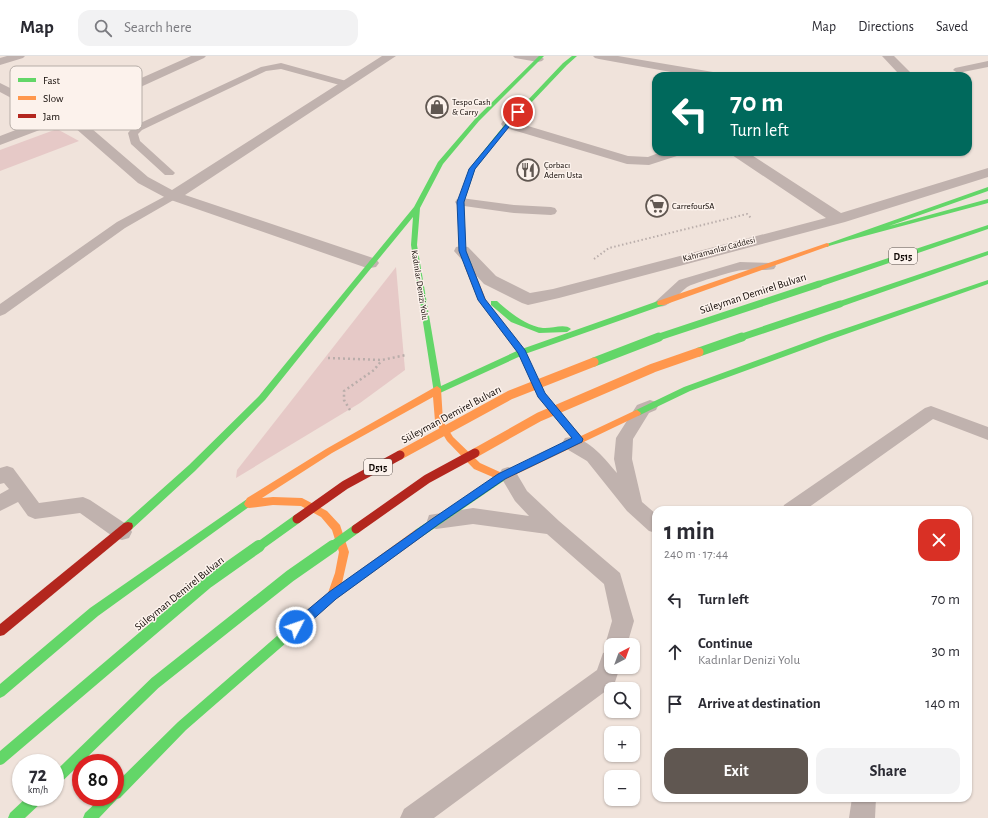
<!DOCTYPE html>
<meta charset="utf-8">
<style>
body{margin:0;font-family:"Alegreya Sans",sans-serif;background:#f2f2f3;color:#2b2b33;height:100vh;display:flex;flex-direction:column;font-size:15px;white-space:nowrap}
*{box-sizing:border-box;margin:0}
p{font-size:13px;color:#7c7c81}
.icon{flex:none;width:22px;height:22px;fill:none;stroke:currentColor;stroke-width:2;stroke-linecap:round;stroke-linejoin:round}
.map{position:relative;flex:1;overflow:hidden}
.details{position:absolute;left:652px;top:450px;width:320px;height:296px;display:flex;flex-direction:column;background:#fff;border-radius:12px;box-shadow:0 1px 3px #0004}
.details>*{flex:none}
.guide{position:absolute;left:652px;top:16px;width:320px;height:84px;border-radius:12px;box-shadow:0 1px 3px #0004;background:#00695c;color:#fff;overflow:hidden}
.needle{width:26px;rotate:41deg}
.buttons{position:absolute;left:604px;top:582px;display:grid;gap:8px}
.buttons a{display:grid;place-items:center;width:36px;height:36px;border-radius:8px;background:#fff;box-shadow:0 1px 3px #0004;font-size:20px}
.speed{position:absolute;left:12px;top:698px;display:flex;gap:8px;font-size:20px;font-weight:700;text-align:center}
.speed>*{display:grid;place-content:center;width:52px;height:52px;border-radius:50%;background:#fff;box-shadow:0 1px 3px #0004;line-height:1}
.speed small{font-size:10px;font-weight:400}
.speed .limit{border:6px solid #d22;background:#fff;color:#111}
.pin{position:absolute;display:grid;place-items:center;width:34px;height:34px;color:#fff;margin:-17px;border:2px solid #fff;border-radius:50%;box-shadow:0 1px 4px #0007}
.me{position:absolute;width:44px;margin:-22px;rotate:49deg;stroke-linejoin:round;filter:drop-shadow(0 0 3px #0008)}
.turn{display:flex;align-items:center;gap:14px;height:84px;padding:0 12px;font-size:18px}
.turn .icon{width:52px;height:52px;stroke-width:2.5}
.turn b{display:block;font-size:28px;line-height:34px}
.round{display:grid;place-items:center;flex:none;width:42px;height:42px;border-radius:12px;background:#f2f2f3}
.headline{display:flex;align-items:center;justify-content:space-between;height:68px;padding:0 12px}
h1{font-size:24px;font-weight:700;line-height:30px}
.primary-button{display:flex;gap:8px;margin-top:auto;padding:8px 12px}
.primary-button a{flex:1;height:46px;border-radius:12px;background:#605751;color:#fff;font-size:16px;font-weight:700;line-height:46px;text-align:center}
.primary-button a+a{background:#f2f2f3;color:#2b2b33}
ul{padding:0;list-style:none}
li{display:flex;align-items:center;gap:12px;height:52px;padding:0 12px}
li div{flex:1}
li b{display:block;font-size:15px}
li em{font-style:normal}
header{display:flex;align-items:center;gap:24px;box-sizing:border-box;height:56px;padding:0 20px;background:#fff;border-bottom:1px solid #e1e1e2}
header strong{font-size:19px}
nav{display:flex;gap:22px;margin-inline-start:auto;font-size:14px}
.search{width:280px;height:36px;background:#f2f2f3;display:flex;align-items:center;gap:10px;box-sizing:border-box;padding:0 14px;border-radius:12px;color:#7c7c81;font-size:15px}
.map>svg:first-child{display:block}
</style>
<header>
<strong>Map</strong>
<div class="search"><svg class="icon" aria-label="search" viewBox="0 0 24 24"><circle cx="10" cy="10" r="6"/><path d="M15 15l6 6"/></svg>Search here</div>
<nav><a>Map</a><a>Directions</a><a>Saved</a></nav>
</header>
<div class="map">
<svg width="988" height="762" viewBox="0 0 988 762">
<rect width="100%" height="100%" fill="#f0e3db"/>
<g fill="#e6c9c7">
<path d="M57 73 79 85 0 115V94Z"/>
<path d="M396 211 405 314 360 347 236 422 237 414Z"/>
</g>
<g fill="none" stroke-linecap="round" stroke-linejoin="round">
<path stroke="#b9adaa" stroke-width="2" stroke-dasharray="1.5 2.5" stroke-linecap="butt" d="M594 203 609 192 747 158 752 163"/>
<g stroke="#b9adaa" stroke-width="2.5" stroke-dasharray="2 3" stroke-linecap="butt">
<path d="M328 302 382 304 406 299"/>
<path d="M350 354 344 344V335L374 314 382 304"/>
</g>
<g fill="#c0b2ae" fill-rule="evenodd">
<path d="M988 5V11L958 17 953 14 955 12Z"/>
<path d="M281 7 350 26 352 28 347 31 281 13 266 15 142 74 138 78 140 85 173 115 175 117 173 119H165L131 88 128 77 134 70 261 11Z"/>
<path d="M173 136 177 138 179 140 177 142 125 172 5 258 0 260V248L117 166Z"/>
<path d="M461 142 514 149 551 151 555 152 557 155 555 158 551 159 514 157 457 149 455 146 457 143Z"/>
<path d="M740 206 774 207 776 210 774 213C764 215 753 213 743 214 736 214 695 227 689 230 678 236 670 254 656 250L654 247 679 224Z"/>
<path d="M650 344 656 346 658 350 656 354 649 357 633 383 632 403 642 446 656 458V477L649 475 627 455 587 405 565 392 562 387 565 382C584 376 606 404 617 417L614 403 616 382 637 349Z"/>
<path d="M931 350 988 371V384L933 363 805 454H782L784 449 925 352Z"/>
<path d="M7 410 13 412 39 447 83 441 90 444 129 470 132 476 129 482 122 484 115 482 80 457 35 463 28 460 18 446 0 455V438L9 433 4 427 0 428V412Z"/>
<path d="M508 411 514 413 527 435 559 465 620 517 634 565 627 589H611V611H620L614 629 434 762H400L404 753 597 614 603 597 608 595 605 589 612 565 604 528 547 478 473 468 436 473 429 471 427 465 429 459 473 452 529 460 515 445 499 418 502 413Z"/>
<path d="M852 742H876L875 762H849Z"/>
</g>
<g fill="#c0b2ae" fill-rule="evenodd">
<path d="M7 0H25L23 2 0 9V2Z"/>
<path d="M191 0H206L204 2 77 60 148 121 172 134 382 0H396L185 139 376 203 379 207 376 211 370 212 364 211 168 143 138 127 66 64 0 89V80L55 59 30 52 0 36V27L38 46 67 55Z"/>
<path d="M513 0H540L544 3 542 5 538 6 515 2Z"/>
<path d="M593 0H618L713 16 717 17 719 20H693L599 3 595 2Z"/>
<path d="M882 0H894L911 17 907 20H888L890 17 897 16Z"/>
<path d="M508 64 628 100 648 101 661 96H682L680 99 649 109 627 108 503 71 501 68 503 65Z"/>
<path d="M730 96H747L841 157 988 112V121L845 166 559 242 528 249 522 247 484 228 454 195 456 191 462 190 468 191 496 220 530 237 553 233 826 162 732 99Z"/>
</g>
<g fill="#63d668" fill-rule="evenodd">
<path d="M539 0H544L479 65 443 108 420 152 417 189 441 330 519 294 658 245H664V249L525 298 440 337H434L411 189 413 161 354 233 265 344 195 415 132 473 128 474 124 473 123 470 124 467 189 409 259 340 414 151 438 106 475 63Z"/>
<path d="M572 0H577L567 9 510 69 475 113 464 146 465 195 472 209 470 210H466L459 195 458 146 469 113 506 67 563 7Z"/>
<path d="M988 131V135L889 170 988 143V147L846 185 829 190 827 191 824 189Z"/>
<path d="M988 169V173L822 230H816L815 228 816 226Z"/>
<path d="M988 195V199L843 250H837L836 248 837 246Z"/>
<path d="M988 224V228L832 283 690 335 640 359 637 360 633 357 634 355 684 331 826 279Z"/>
<path d="M491 245H497C509 256 526 270 543 272 551 273 565 267 571 273L567 276 539 277 511 266 491 249Z"/>
<path d="M502 417 505 418 507 421 505 424 423 480 419 481 415 480 414 477 415 474Z"/>
<path d="M250 441 253 442 255 445 253 448 98 560 4 640 0 642V628L90 552Z"/>
<path d="M305 558 309 559 311 563 309 567 186 674 120 742 117 743 99 762H83L85 757 102 741H115V728L178 666 301 559Z"/>
<path d="M27 741H44L42 746 25 762H8L10 757Z"/>
</g>
<g fill="#ff974d" fill-rule="evenodd">
<path d="M827 187 829 188V190L664 249H658L657 247 658 245Z"/>
<path d="M468 207 472 209 486 244 525 294 545 338 581 380 634 355 637 354 641 357 640 359 502 425 474 413 447 385 435 365 433 341 332 397 262 442 273 441 302 442 327 455 340 469 349 496 342 527 415 474 419 473 423 474 424 477 423 480 336 543 309 567 305 568 301 567 299 563 301 559 328 537 335 517 339 496 332 474 321 461 301 450 273 449 249 452 246 451 244 448 247 442 326 393 437 330 441 333 443 365 453 381 480 407 502 417 573 383 538 341 518 297 478 244 464 209Z"/>
</g>
<path fill="#b3261e" fill-rule="evenodd" d="M128 466 132 467 133 470 132 473 4 579 0 580V568L124 467Z"/>
<g stroke="#63d668" stroke-width="7">
<path d="M656 282 819 228"/>
<path d="M739 282 840 248"/>
</g>
<g stroke="#63d668" stroke-width="9">
<path d="M699 296 742 281"/>
<path d="M594 306 659 281"/>
<path d="M258 491 297 463"/>
<path d="M331 491 356 473"/>
</g>
<g stroke="#63d668" stroke-width="12">
<path d="M0 703 208 526 259 490"/>
<path d="M55 724 155 627 290 520 333 490"/>
</g>
<g stroke="#ff974d" stroke-width="9">
<path d="M475 397 539 361 653 312 699 296"/>
<path d="M400 399 510 339 594 306"/>
</g>
<g stroke="#b3261e" stroke-width="9">
<path d="M297 463 345 429 400 399"/>
<path d="M356 473 427 423 475 397"/>
</g>
</g>
<path fill="#1a73e8" stroke="#114b97" d="M517 55 521 56 475 113 464 146 466 195 485 243 525 294 545 337 583 383 582 386 505 423 439 468 336 543 300 575 296 576 292 575 291 571 292 567 329 536 432 463 498 418 572 382 538 341 518 297 478 244 459 195 457 146 469 113Z"/>
<defs>
<g id="shop-ring" transform="scale(1.15)"><circle r="9.5" fill="#fcf2ec" stroke="#605751" stroke-width="1.5"/><path d="M-5-2.5h2.3a2.7 3.5 0 0 1 5.4 0H5L5.5 6h-11ZM-1.5-2.5h3a1.5 2.3 0 0 0-3 0Z" fill="#605751"/></g>
<g id="restaurant-ring" transform="scale(1.15)"><circle r="9.5" fill="#fcf2ec" stroke="#605751" stroke-width="1.5"/><path d="M-5-6h1v4h1v-4h1v4h1v-4h1v5L-1.5 .5V6h-2V.5L-5-1ZM5-6V6H3V1.5H1.5Q1.5-4 5-6Z" fill="#605751"/></g>
<g id="supermarket-ring" transform="scale(1.15)"><circle r="9.5" fill="#fcf2ec" stroke="#605751" stroke-width="1.5"/><path d="M-6-5.5h2.5l.6 2H6L4.5 2H-2.5L-4.4-4H-6ZM-1.5 3.2a1.3 1.3 0 1 0 .1 0ZM3 3.2a1.3 1.3 0 1 0 .1 0Z" fill="#605751"/></g>
</defs>
<g fill-rule="evenodd">
<use href="#shop-ring" x="437" y="51"/>
<use href="#restaurant-ring" x="528" y="114"/>
<use href="#supermarket-ring" x="657" y="150"/>
</g>
<g text-anchor="middle" stroke-width="3" stroke-linejoin="round" paint-order="stroke">
<g font-size="9" fill="#130b07" stroke="#fcf2ec" text-anchor="start">
<text x="452" y="49">Tespo Cash<tspan x="452" dy="10">&amp; Carry</tspan></text>
<text x="544" y="112">Çorbacı<tspan x="544" dy="10">Adem Usta</tspan></text>
<text x="672" y="153">CarrefourSA</text>
</g>
<g font-size="9" fill="#130b07" stroke="#fcf2ec">
<text transform="translate(719 193) rotate(-15)" y="3">Kahramanlar Caddesi</text>
<text transform="translate(420 229) rotate(81)" y="3">Kadınlar Denizi Yolu</text>
</g>
<g fill="#fcf2ec" stroke="#59504c" stroke-width="1">
<rect x="889" y="192" width="28" height="16" rx="3"/>
<rect x="364" y="403" width="28" height="16" rx="3"/>
</g>
<g font-size="10" font-weight="bold" fill="#130b07">
<text x="903" y="204">D515</text>
<text x="378" y="415">D515</text>
</g>
<g font-size="11" fill="#130b07" stroke="#fcf2ec">
<text transform="translate(753 237) rotate(-18)" y="4">Süleyman Demirel Bulvarı</text>
<text transform="translate(451 358) rotate(-28)" y="4">Süleyman Demirel Bulvarı</text>
<text transform="translate(179 537) rotate(-39)" y="4">Süleyman Demirel Bulvarı</text>
</g>
</g>
<rect x="10" y="10" width="132" height="64" rx="6" fill="#fcf2ec" stroke="#b6ada7" stroke-width="1"/>
<rect x="18" y="22" width="18" height="4" fill="#63d668"/>
<rect x="18" y="40" width="18" height="4" fill="#ff974d"/>
<rect x="18" y="58" width="18" height="4" fill="#b3261e"/>
<g font-size="11" fill="#130b07">
<text x="43" y="28">Fast</text>
<text x="43" y="46">Slow</text>
<text x="43" y="64">Jam</text>
</g>
</svg>
<div class="buttons">
<a><svg class="needle" viewBox="-14 -14 28 28"><path d="M0-13l5 13h-10z" fill="#e53935"/><path d="M0 13l5-13h-10z" fill="#7c7c81"/></svg></a>
<a><svg class="icon" aria-label="search" viewBox="0 0 24 24"><circle cx="10" cy="10" r="6"/><path d="M15 15l6 6"/></svg></a>
<a>+</a>
<a>−</a>
</div>
<div class="speed"><div>72<small>km/h</small></div><div class="limit">80</div></div>
<div class="pin" style="left:518px;top:56px;background:#d93025"><svg class="icon" aria-label="arrive" viewBox="0 0 24 24"><path d="M6 21V4h12l-3 4 3 4H6"/></svg></div>
<svg class="me" style="left:296px;top:571px" viewBox="-20 -20 40 40"><circle r="17" fill="#1a73e8" stroke="#fff" stroke-width="3"/><path d="M0-11L8 9 0 5-8 9z" fill="#fff"/></svg>
<div class="guide">
<div class="turn"><svg class="icon" aria-label="left" viewBox="0 0 24 24"><path d="M17 20v-9H6M10 6l-5 5 5 5"/></svg><div><b>70 m</b>Turn left</div></div>
</div>
<section class="details">
<div class="headline"><div><h1>1 min</h1><p>240 m · 17:44</p></div><a class="round" style="background:#d93025;color:#fff"><svg class="icon" aria-label="close" viewBox="0 0 24 24"><path d="M6 6l12 12M18 6L6 18"/></svg></a></div>
<ul>
<li><svg class="icon" aria-label="left" viewBox="0 0 24 24"><path d="M17 20v-9H6M10 6l-5 5 5 5"/></svg><div><b>Turn left</b></div><em>70 m</em></li>
<li><svg class="icon" aria-label="ahead" viewBox="0 0 24 24"><path d="M12 20V5M6 11l6-6 6 6"/></svg><div><b>Continue</b><p>Kadınlar Denizi Yolu</p></div><em>30 m</em></li>
<li><svg class="icon" aria-label="arrive" viewBox="0 0 24 24"><path d="M6 21V4h12l-3 4 3 4H6"/></svg><div><b>Arrive at destination</b></div><em>140 m</em></li>
</ul>
<div class="primary-button"><a>Exit</a><a>Share</a></div>
</section>
</div>
